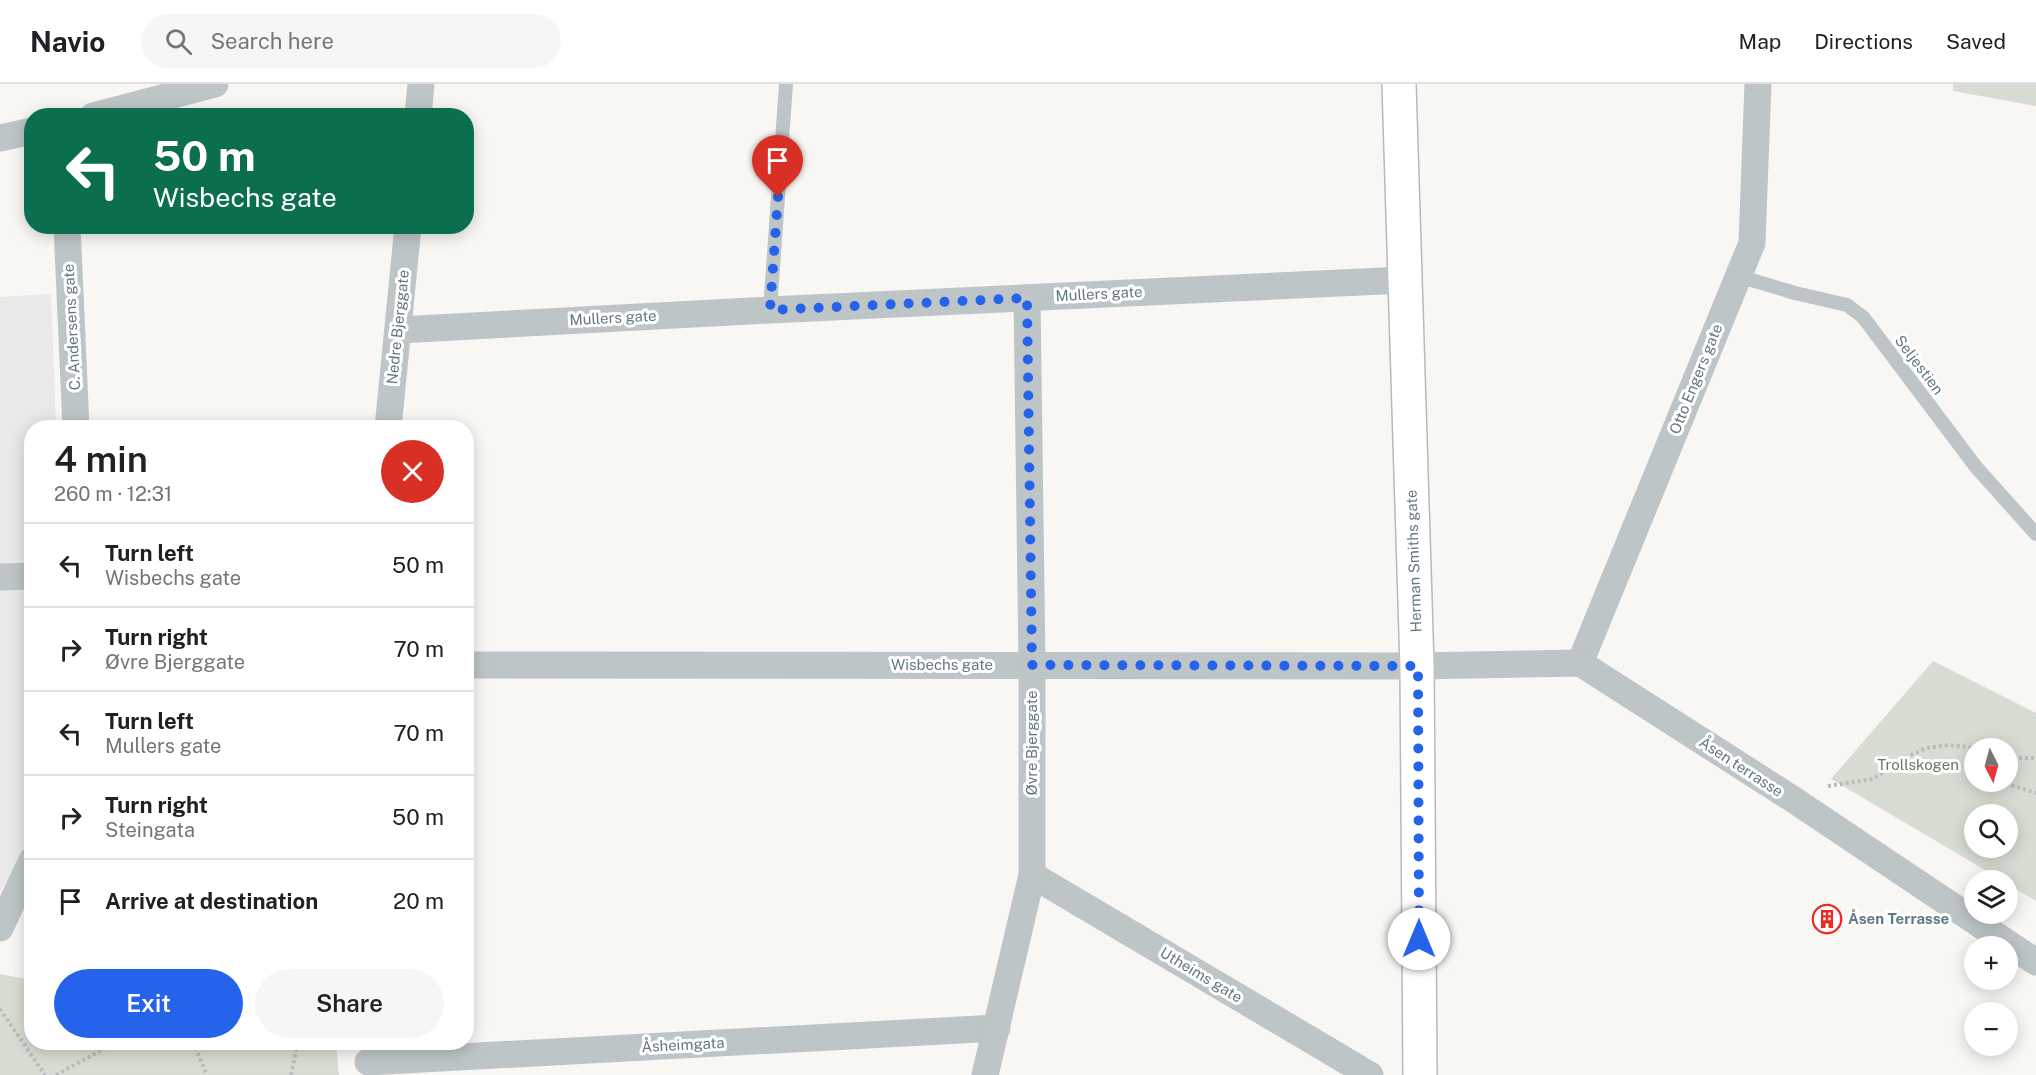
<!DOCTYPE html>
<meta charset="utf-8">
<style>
body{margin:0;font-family:"Public Sans",sans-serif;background:#f6f6f6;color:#202124;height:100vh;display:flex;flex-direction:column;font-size:22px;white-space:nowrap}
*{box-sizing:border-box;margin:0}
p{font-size:20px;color:#757577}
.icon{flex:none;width:33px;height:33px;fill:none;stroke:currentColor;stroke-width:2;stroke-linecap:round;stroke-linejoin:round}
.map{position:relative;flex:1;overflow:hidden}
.sheet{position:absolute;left:24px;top:336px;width:450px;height:630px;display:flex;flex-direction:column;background:#fff;border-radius:24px;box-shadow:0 3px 15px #0003}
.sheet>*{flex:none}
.top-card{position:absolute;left:24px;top:24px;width:450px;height:126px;border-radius:24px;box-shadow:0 3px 15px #0003;background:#0b6e4f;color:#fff;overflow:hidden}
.needle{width:39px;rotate:174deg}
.controls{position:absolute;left:1964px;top:654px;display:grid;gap:12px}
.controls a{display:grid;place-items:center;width:54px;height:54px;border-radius:50%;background:#fff;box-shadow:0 3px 15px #0003;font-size:30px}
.pin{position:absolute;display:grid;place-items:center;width:51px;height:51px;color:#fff;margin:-62px -26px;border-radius:50% 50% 50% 0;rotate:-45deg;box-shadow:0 0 6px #0007}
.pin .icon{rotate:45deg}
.me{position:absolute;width:66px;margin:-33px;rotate:0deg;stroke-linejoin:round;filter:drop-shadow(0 0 4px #0008)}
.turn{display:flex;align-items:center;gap:21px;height:126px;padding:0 30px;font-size:27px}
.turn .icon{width:78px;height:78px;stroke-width:2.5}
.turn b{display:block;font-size:42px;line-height:51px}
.round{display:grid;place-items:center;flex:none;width:63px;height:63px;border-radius:32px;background:#f6f6f6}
.summary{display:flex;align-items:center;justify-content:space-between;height:102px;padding:0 30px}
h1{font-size:36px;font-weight:600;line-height:45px}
.cta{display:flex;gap:12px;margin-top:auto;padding:12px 30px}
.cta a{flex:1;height:69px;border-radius:36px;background:#2563eb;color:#fff;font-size:24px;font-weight:600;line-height:69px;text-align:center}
.cta a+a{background:#f6f6f6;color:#202124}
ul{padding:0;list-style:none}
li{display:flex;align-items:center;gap:18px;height:84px;padding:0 30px;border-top:2px solid #e0e0e0}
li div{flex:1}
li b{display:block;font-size:22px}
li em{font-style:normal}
header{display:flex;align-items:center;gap:36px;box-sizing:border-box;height:84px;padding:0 30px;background:#fff;border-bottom:2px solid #e0e0e0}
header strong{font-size:28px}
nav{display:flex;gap:33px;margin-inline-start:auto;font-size:21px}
.search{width:420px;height:54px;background:#f6f6f6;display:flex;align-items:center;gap:15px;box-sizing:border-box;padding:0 21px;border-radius:33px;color:#757577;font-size:22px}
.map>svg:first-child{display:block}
</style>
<header>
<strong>Navio</strong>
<div class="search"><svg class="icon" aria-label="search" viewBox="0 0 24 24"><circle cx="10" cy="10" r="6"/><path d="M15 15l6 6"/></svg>Search here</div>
<nav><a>Map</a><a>Directions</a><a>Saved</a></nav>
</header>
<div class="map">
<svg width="2036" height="991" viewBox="0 0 2036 991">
<rect width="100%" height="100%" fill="#f8f7f4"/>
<path fill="#e8e9e8" d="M51 210 56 343 32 344 31 755 0 808V213Z"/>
<g fill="#d8ddd3" fill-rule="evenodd">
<path d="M1953 0H2036V22L1953 7Z"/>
<path d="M1933 577 2036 629V817L2007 800V796H2002L1831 695ZM1974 664H2007V698H1974ZM1974 730H2007V764H1974Z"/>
<path d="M0 890 31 896 32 958 336 959 339 991H0Z"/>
</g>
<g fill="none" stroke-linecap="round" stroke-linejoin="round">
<g stroke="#b2bbbe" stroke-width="36">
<path id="secondary" d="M1399 0 1417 582 1420 991"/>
</g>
<g stroke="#b8bdbf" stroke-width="4" stroke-dasharray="3 3" stroke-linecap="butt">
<path d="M2007 674H2036"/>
<path d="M2000 698 2036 709"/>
<path d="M1828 702 1873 695 1907 673 1926 664 1949 661 1977 664"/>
<path d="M0 925 45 991"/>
<path d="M193 958 207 991"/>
<path d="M56 991 116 958"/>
<path d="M291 991 298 958"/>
</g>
<g stroke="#bec5c7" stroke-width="14">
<path d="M1738 192 1795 209 1847 221 1863 233 1976 383 2036 450"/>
<path d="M770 226 786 0"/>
</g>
<g stroke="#bec5c7" stroke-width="27">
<path d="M93 32 215 0"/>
<path d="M418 32 421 0"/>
<path d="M0 54 32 47"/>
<path d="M67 142 76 344"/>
<path d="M398 246 770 226 1404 196"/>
<path d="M388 344 408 142"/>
<path d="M0 493 32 492"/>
<path d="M1580 579 1752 159 1758 0"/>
<path d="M466 581 1417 582 1580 579 1794 716 2036 878"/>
<path d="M1032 791 1370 991"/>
<path d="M0 844 32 776"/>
<path d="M368 978 997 944"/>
<path d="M985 991 1032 791V581L1027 214"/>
</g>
<use href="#secondary" stroke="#fff" stroke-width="33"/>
</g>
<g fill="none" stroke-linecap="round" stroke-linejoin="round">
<path stroke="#2563eb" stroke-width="10" stroke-dasharray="0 18" d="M778 113 770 226 1027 214 1032 581 1418 582 1419 855"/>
</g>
<defs>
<g id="building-ring" transform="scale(1.5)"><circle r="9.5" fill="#fff" stroke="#ec2920" stroke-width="1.5"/><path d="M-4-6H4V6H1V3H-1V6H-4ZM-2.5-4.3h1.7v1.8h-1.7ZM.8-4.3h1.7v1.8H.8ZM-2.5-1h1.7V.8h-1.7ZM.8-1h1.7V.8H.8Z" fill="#ec2920"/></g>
</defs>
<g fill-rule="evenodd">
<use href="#building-ring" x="1827" y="835"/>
</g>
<g text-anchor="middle" stroke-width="6" stroke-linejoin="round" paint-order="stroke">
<g font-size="15" fill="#617981" stroke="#fff">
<text transform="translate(1099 210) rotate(-3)" y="5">Mullers gate</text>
<text transform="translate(613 234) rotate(-3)" y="5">Mullers gate</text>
<text transform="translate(72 243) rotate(-93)" y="5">C. Andersens gate</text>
<text transform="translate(398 243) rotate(-84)" y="5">Nedre Bjerggate</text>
<text transform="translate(1919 281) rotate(53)" y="5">Seljestien</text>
<text transform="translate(1696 295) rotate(-68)" y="5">Otto Engers gate</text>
<text transform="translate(1414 477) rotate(-92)" y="5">Herman Smiths gate</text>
<text x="942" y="586">Wisbechs gate</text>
<text transform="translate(1032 659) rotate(-90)" y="5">Øvre Bjerggate</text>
<text transform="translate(1741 683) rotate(33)" y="5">Åsen terrasse</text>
<text transform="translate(1201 891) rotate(31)" y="5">Utheims gate</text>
<text transform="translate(683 961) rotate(-3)" y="5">Åsheimgata</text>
</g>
<g font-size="15" fill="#697960" stroke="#fff">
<text x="1918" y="686">Trollskogen</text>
</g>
<g font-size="15" font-weight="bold" fill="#617981" stroke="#fff" text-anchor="start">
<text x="1848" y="840">Åsen Terrasse</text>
</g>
</g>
</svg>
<div class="controls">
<a><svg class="needle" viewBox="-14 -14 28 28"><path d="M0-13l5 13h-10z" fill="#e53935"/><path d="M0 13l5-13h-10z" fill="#757577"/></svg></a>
<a><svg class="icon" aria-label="search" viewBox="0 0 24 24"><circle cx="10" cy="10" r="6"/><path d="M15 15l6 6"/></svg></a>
<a><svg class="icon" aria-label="layers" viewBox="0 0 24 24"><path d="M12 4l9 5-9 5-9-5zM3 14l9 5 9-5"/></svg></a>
<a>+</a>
<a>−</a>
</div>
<div class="pin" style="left:778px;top:113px;background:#d93025"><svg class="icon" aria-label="arrive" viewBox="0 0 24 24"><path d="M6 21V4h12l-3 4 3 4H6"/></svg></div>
<svg class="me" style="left:1419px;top:855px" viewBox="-20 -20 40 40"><circle r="19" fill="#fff"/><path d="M0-13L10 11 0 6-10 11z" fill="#2563eb"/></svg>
<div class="top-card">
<div class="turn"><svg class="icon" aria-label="left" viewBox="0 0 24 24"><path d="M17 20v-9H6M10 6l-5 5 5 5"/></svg><div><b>50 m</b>Wisbechs gate</div></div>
</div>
<section class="sheet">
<div class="summary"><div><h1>4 min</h1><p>260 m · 12:31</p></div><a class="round" style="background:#d93025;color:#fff"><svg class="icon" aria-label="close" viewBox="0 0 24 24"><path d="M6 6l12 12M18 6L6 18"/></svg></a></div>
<ul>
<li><svg class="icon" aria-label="left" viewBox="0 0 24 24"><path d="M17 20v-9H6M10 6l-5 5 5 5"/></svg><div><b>Turn left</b><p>Wisbechs gate</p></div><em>50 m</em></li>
<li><svg class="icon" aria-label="right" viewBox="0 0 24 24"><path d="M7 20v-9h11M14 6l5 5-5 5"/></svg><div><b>Turn right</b><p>Øvre Bjerggate</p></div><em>70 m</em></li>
<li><svg class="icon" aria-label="left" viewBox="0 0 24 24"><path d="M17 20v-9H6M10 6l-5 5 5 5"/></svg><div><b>Turn left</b><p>Mullers gate</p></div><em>70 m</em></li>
<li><svg class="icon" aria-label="right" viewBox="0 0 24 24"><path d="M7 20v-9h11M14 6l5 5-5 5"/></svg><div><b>Turn right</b><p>Steingata</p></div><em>50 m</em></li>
<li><svg class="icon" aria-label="arrive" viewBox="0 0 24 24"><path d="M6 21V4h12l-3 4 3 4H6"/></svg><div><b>Arrive at destination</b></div><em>20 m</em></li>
</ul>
<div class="cta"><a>Exit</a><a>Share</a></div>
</section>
</div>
